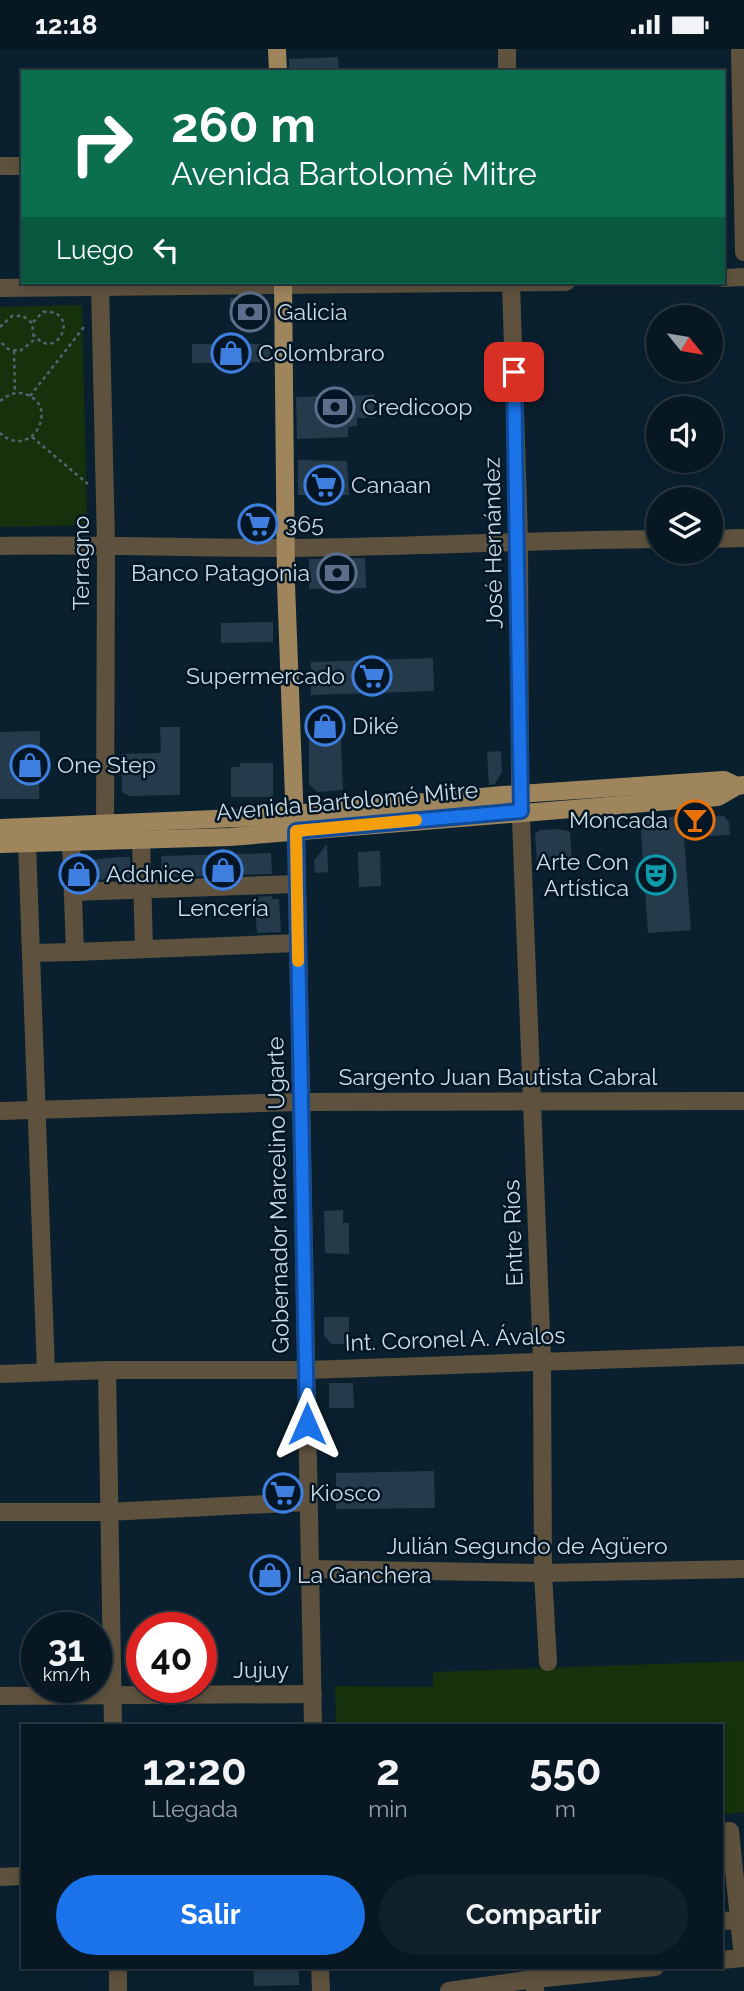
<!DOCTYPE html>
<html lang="es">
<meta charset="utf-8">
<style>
body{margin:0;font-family:Raleway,sans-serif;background:#11212b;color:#f1f3f6;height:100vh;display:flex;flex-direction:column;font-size:26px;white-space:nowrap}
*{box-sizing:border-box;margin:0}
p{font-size:23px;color:#98a0a6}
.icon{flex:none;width:38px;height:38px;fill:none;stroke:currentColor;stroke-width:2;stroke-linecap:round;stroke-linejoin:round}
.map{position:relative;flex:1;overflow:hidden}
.sheet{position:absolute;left:21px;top:1675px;width:702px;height:245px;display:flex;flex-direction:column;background:#081823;border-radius:0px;box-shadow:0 4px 10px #0003,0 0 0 2px #293741}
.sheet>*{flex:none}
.top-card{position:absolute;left:21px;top:21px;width:704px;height:214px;border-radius:0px;box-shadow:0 4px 10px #0003,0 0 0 2px #293741;background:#0b6e4f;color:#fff;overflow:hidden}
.needle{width:46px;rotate:120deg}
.tools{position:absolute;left:646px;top:256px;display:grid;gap:14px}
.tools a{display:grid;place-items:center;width:77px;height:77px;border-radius:50%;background:#081823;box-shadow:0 4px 10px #0003,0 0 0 2px #293741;font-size:35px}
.speed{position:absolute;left:21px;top:1563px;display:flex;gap:14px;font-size:35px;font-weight:700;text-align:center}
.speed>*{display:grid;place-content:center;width:91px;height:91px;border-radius:50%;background:#081823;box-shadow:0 4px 10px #0003,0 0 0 2px #293741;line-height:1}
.speed small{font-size:18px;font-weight:400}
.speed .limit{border:10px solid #d22;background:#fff;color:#111}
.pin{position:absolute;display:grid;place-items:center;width:60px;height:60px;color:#fff;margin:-30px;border-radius:14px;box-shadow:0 4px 10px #0006}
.me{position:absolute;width:77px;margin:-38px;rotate:0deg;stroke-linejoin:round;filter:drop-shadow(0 0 5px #0008)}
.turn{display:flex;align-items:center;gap:24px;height:147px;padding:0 35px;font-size:32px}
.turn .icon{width:91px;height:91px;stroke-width:2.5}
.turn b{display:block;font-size:49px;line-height:60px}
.then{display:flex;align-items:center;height:66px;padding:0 35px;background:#0003;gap:14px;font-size:26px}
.eta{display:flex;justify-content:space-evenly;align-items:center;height:119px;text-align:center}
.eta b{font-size:42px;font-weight:700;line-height:49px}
.primary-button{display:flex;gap:14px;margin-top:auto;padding:14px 35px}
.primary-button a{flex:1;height:80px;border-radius:42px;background:#1a73e8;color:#fff;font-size:28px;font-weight:700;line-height:80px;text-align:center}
.primary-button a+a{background:#11212b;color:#f1f3f6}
.status{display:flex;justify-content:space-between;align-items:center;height:49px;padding:0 35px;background:#081823;direction:ltr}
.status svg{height:19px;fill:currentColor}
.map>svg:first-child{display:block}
</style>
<div class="status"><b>12:18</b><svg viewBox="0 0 49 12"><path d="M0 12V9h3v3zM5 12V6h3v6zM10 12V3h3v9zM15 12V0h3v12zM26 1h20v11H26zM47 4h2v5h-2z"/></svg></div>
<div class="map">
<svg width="744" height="1942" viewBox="0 0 744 1942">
<rect width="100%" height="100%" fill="#0a202f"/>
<g fill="#15320c">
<path d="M82 256 87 476 0 478V258Z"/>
<path d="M744 1612V1763L721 1766V1676H336L335 1637 433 1638V1623Z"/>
</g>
<g fill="#253b4b">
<path d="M338 8 339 23H289V10Z"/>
<path d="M262 248 269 256V271L230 272V249Z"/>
<path d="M192 295H270V313L192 314Z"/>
<path d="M374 346V369H357V377L348 378V388L297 390 296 348Z"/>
<path d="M298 411 347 412 349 446H298Z"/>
<path d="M365 509 366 539 309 540V510Z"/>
<path d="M273 573V593L221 594V574Z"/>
<path d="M433 609 434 642 311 646V613Z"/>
<path d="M340 670 343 741 317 743 309 735V671Z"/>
<path d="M160 678H180V746L129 747 122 743 121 705 161 704Z"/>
<path d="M40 682 39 750H0V683Z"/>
<path d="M501 702 502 723 495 735 489 736 487 703Z"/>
<path d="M240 714H273V748H231V718H240Z"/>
<path d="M683 767V769L724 767 729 773 730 786 684 788 691 881 648 884 640 770Z"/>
<path d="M559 780 570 783 572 812 537 814 535 785 540 781Z"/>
<path d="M327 795 328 823 315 824 314 812Z"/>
<path d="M380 802 381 837 359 838 358 803Z"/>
<path d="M271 804 272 825 162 828 161 807Z"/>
<path d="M118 808H130L131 830 84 831 83 812Z"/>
<path d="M272 847V850H279L281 883 257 884 254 848Z"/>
<path d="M343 1161V1174H349V1205L325 1204 324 1162Z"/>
<path d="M324 1268H349V1295H332L324 1287Z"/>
<path d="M329 1334H353L354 1359H329Z"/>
<path d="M434 1422 435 1459 336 1460V1424Z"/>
<path d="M253 1918H299V1936L254 1937Z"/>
</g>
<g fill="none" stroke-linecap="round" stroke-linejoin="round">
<g stroke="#526471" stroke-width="2.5" stroke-dasharray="3.5 3.5" stroke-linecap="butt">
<path d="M33 273 43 263C82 259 58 316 34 286"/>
<path d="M0 278 12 267H23L32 274 34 291 20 302 8 300 0 292"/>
<path d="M14 302 15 344"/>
<path d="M30 347 84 278"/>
<path d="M0 352C8 346 15 342 25 345 61 356 32 413 0 384"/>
<path d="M32 388 88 435"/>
</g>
<g stroke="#5e523e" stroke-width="18">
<path d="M507 0V23"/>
<path d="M740 0 744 203"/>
<path d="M0 117H23"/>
<path d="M723 229 744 228"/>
<path d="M511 233 519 491 520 745 542 1311 543 1524 548 1613"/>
<path d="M100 236 106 495 105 789"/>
<path d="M0 239 566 233"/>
<path d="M710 490 744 489"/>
<path d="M0 497C96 495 191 499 287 499 410 498 534 491 658 490"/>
<path d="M296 782 313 1676"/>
<path d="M141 791 144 900"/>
<path d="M71 792 75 903 297 894"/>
<path d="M27 794 46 1323"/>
<path d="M73 843 297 835"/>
<path d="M31 904 75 903"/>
<path d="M0 1062 299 1053 744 1052"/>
<path d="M107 1321 113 1676"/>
<path d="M0 1325 107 1321H307L744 1306"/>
<path d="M0 1463H108L308 1453"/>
<path d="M310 1520 543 1524 744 1520"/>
<path d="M0 1647 313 1645"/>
<path d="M721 1783 730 1782 743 1909 721 1911"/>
<path d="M0 1828 23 1827"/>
<path d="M721 1872 739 1871"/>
<path d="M118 1918V1942"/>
<path d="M320 1918 321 1942"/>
<path d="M533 1918 534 1930 655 1918"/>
<path d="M449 1942 534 1930 535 1942"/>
</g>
<g stroke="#9f855c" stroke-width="18">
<path d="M277 0 278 23"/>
<path d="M283 233 286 535 295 775"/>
<path d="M0 779 260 768 503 746 724 731 737 737 744 736"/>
<path d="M0 795 230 788 718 748 737 737"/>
</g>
</g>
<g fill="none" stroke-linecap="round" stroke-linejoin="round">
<g stroke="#114b97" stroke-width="18">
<path id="route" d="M307 1375 296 782 521 762 514 323"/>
</g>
<use href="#route" stroke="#1a73e8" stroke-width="12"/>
<path stroke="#f59e0b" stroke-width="12" d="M298 912 296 782 416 771"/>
</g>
<defs>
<g id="bank-ring" transform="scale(2.0125)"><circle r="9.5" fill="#021625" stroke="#5c6f8a" stroke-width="1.5"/><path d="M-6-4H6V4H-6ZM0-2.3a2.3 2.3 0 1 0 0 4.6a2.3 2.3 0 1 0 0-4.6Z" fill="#5c6f8a"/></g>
<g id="shop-ring" transform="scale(2.0125)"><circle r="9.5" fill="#021625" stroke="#3f7fe0" stroke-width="1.5"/><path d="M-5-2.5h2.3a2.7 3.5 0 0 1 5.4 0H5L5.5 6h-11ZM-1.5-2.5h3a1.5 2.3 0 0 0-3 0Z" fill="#3f7fe0"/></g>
<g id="supermarket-ring" transform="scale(2.0125)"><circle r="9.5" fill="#021625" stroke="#3f7fe0" stroke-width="1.5"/><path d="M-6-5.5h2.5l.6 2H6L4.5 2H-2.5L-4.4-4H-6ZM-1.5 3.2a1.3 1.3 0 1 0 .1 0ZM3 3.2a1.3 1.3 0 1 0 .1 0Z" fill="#3f7fe0"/></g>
<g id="bar-ring" transform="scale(2.0125)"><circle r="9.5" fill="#021625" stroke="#e8710a" stroke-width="1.5"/><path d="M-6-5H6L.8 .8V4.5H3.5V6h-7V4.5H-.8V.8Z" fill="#e8710a"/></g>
<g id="theatre-ring" transform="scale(2.0125)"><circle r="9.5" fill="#021625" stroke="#0f9aa8" stroke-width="1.5"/><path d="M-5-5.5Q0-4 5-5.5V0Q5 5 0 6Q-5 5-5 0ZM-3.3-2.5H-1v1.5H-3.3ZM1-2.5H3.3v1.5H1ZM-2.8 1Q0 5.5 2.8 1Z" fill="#0f9aa8"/></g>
</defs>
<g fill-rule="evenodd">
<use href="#bank-ring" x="250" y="263"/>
<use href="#shop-ring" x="231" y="304"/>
<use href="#bank-ring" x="335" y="358"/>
<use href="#supermarket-ring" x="324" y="436"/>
<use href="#supermarket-ring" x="258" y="475"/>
<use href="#bank-ring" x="337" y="524"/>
<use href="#supermarket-ring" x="372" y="627"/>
<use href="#shop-ring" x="325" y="677"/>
<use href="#shop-ring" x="30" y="716"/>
<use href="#bar-ring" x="695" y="771"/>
<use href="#shop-ring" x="223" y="821"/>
<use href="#shop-ring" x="79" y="825"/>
<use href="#theatre-ring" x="656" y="826"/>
<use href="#supermarket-ring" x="283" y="1444"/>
<use href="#shop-ring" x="270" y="1526"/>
</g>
<g text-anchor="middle" stroke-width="5" stroke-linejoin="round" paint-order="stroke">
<g font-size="23" fill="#cddae4" stroke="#021625" text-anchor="start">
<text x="277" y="271">Galicia</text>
<text x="258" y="312">Colombraro</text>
<text x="362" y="366">Credicoop</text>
<text x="351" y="444">Canaan</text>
<text x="285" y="483">365</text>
<text x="310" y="532" text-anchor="end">Banco Patagonia</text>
<text x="345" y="635" text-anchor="end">Supermercado</text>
<text x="352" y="685">Diké</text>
<text x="57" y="724">One Step</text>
<text x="668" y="779" text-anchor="end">Moncada</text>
<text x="629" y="821" text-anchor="end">Arte Con<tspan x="629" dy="26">Artística</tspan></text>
<text x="106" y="833">Addnice</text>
<text x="223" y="867" text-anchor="middle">Lencería</text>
<text x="310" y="1452">Kiosco</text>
<text x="297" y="1534">La Ganchera</text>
</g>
<g font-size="23" fill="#cddae4" stroke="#021625">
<text transform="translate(493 494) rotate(-91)" y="8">José Hernández</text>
<text transform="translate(81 514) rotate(-90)" y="8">Terragno</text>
<text transform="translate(347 752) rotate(-5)" y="8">Avenida Bartolomé Mitre</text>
<text x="498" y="1036">Sargento Juan Bautista Cabral</text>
<text transform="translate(278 1146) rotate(-91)" y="8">Gobernador Marcelino Ugarte</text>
<text transform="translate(513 1184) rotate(-92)" y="8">Entre Ríos</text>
<text transform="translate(455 1290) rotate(-2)" y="8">Int. Coronel A. Ávalos</text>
<text x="527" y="1505">Julián Segundo de Agüero</text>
<text x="261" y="1629">Jujuy</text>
</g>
</g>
</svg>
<div class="tools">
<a><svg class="needle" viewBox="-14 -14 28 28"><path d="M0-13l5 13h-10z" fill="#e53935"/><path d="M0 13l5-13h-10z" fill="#98a0a6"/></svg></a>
<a><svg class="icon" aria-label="sound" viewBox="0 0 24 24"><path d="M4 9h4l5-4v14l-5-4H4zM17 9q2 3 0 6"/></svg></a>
<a><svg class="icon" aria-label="layers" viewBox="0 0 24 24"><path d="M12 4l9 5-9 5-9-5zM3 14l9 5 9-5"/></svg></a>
</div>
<div class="speed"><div>31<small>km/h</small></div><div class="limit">40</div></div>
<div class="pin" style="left:514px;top:323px;background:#d93025"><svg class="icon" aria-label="arrive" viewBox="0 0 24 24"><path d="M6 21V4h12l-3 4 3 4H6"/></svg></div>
<svg class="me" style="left:307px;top:1375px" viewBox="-20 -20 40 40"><path d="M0-17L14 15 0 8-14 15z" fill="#1a73e8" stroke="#fff" stroke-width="4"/></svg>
<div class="top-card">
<div class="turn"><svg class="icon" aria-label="right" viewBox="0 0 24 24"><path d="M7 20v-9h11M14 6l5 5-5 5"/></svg><div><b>260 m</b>Avenida Bartolomé Mitre</div></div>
<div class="then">Luego<svg class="icon" aria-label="left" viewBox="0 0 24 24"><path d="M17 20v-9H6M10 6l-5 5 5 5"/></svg></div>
</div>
<section class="sheet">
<div class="eta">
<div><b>12:20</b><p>Llegada</p></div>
<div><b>2</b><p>min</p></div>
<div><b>550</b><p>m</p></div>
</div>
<div class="primary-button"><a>Salir</a><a>Compartir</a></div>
</section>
</div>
